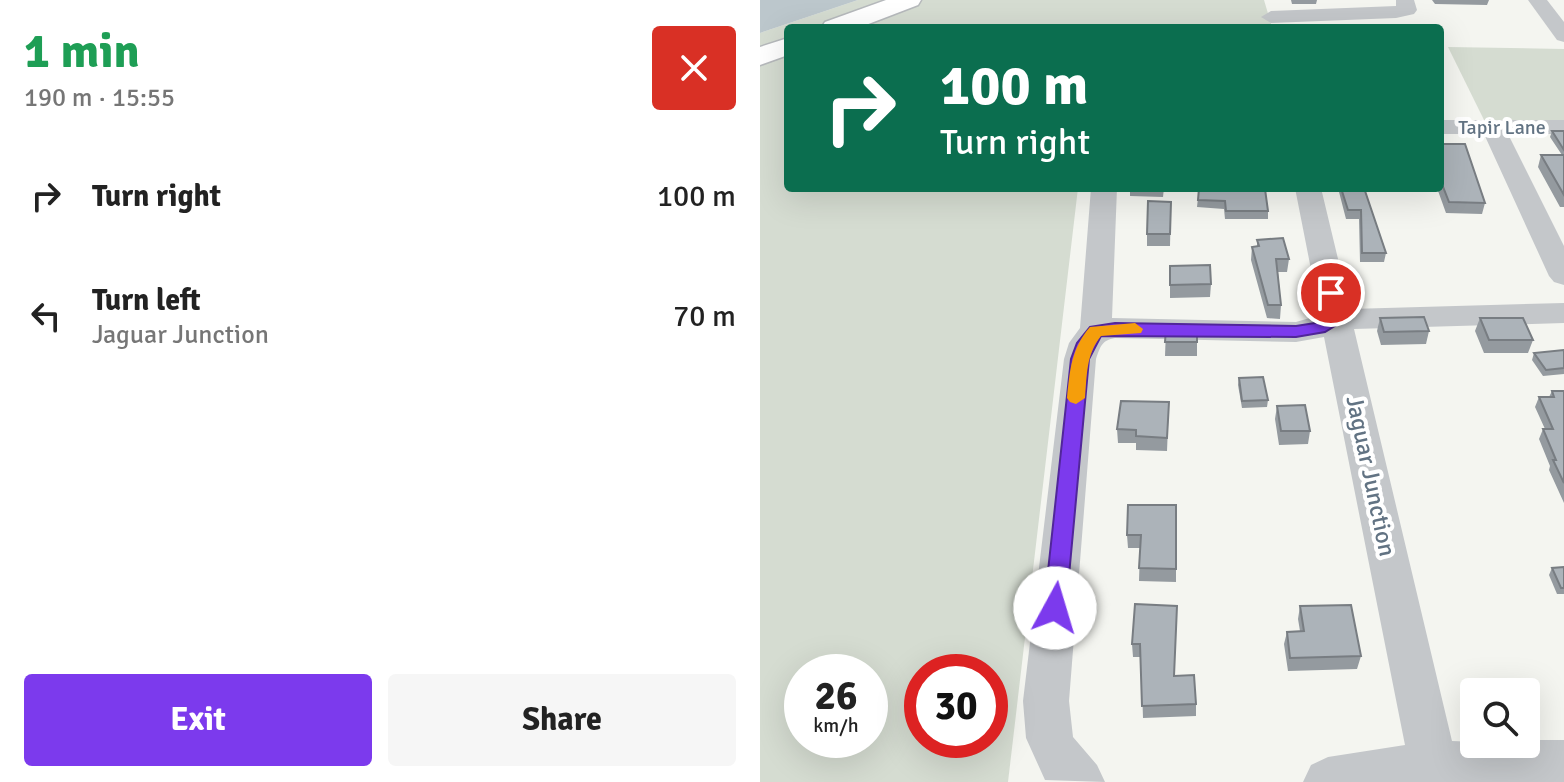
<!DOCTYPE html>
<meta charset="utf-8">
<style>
body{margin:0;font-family:Signika,sans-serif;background:#f6f6f6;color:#222;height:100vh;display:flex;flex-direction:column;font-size:30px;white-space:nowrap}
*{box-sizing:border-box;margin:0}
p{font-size:26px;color:#767676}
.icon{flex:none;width:44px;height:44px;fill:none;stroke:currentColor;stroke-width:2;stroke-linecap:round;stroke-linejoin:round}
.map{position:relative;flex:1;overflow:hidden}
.panel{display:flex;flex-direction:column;background:#fff;width:760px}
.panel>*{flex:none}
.banner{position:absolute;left:24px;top:24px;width:660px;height:168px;border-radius:8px;box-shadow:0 8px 32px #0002;background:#0b6e4f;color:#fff;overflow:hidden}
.buttons{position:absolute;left:700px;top:678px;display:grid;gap:16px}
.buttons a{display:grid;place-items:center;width:80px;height:80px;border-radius:8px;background:#fff;box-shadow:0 8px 32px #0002;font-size:40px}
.speed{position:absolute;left:24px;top:654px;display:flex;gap:16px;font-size:40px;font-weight:700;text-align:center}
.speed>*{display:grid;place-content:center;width:104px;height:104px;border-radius:50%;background:#fff;box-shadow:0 8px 32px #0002;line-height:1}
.speed small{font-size:20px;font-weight:400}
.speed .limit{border:12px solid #d22;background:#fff;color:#111}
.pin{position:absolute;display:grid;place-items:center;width:68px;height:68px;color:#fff;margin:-34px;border:4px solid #fff;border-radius:50%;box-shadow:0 2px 8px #0007}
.me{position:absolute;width:88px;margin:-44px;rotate:6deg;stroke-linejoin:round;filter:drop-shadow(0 0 6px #0008)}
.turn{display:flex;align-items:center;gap:28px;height:168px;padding:0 24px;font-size:36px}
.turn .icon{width:104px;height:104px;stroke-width:2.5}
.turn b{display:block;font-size:56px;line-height:68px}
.round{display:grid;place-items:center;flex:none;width:84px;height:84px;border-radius:8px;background:#f6f6f6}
.head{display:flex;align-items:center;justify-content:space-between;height:136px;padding:0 24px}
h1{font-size:48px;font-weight:700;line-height:60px;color:#1e9e55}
.primary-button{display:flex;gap:16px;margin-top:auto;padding:16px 24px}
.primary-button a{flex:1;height:92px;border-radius:8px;background:#7c3aed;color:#fff;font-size:32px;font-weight:700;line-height:92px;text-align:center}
.primary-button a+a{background:#f6f6f6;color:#222}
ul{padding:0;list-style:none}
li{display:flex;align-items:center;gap:24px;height:120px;padding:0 24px}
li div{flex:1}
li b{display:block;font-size:30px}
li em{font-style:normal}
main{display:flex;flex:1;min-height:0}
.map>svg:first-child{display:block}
</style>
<main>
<section class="panel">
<div class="head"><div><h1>1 min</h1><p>190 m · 15:55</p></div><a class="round" style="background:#d93025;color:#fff"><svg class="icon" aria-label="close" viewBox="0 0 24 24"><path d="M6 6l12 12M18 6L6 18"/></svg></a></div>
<ul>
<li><svg class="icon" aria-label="right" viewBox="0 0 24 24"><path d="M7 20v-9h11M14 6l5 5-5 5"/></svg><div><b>Turn right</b></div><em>100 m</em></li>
<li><svg class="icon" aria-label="left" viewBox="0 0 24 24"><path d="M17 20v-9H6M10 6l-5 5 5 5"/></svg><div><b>Turn left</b><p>Jaguar Junction</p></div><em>70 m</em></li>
</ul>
<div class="primary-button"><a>Exit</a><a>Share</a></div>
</section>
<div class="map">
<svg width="804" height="782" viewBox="0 0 804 782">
<rect width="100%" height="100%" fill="#f4f5f0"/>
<g fill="#d5dcd1" fill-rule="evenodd">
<path d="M98 0H504L512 27 28 28V188H318L248 782H0V33ZM42 672H110V740H42ZM162 672H230V740H162Z"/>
<path d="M688 47 804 49V121L725 122Z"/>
</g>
<path fill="#bcc7cc" d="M0 0H98L0 33Z"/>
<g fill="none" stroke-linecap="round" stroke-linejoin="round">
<g stroke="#b6b9bc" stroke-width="3">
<g id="highway">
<path d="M126 0H161L158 5 98 28H61L65 22Z"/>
<path d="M28 38V55L0 65V47Z"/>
</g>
</g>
<g fill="#c4c7ca" fill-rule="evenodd">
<path d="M636 0H654L657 10 654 14 636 18 511 23 501 17 511 11 636 6Z"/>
<path d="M768 0H787L804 22V42L797 40Z"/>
<path d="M680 120H804V134H748L804 246V285L794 282 789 276 724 134H680Z"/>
<path d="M331 188H357L352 318 536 322 560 315 535 188H561L590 309 804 303V323L594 329 692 741 766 744V740H804V782H543L551 765 568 757 645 745 564 337 536 342 355 338C342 340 340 347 336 359L309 701 313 737 337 765 345 782 285 780 266 738 263 701 304 359 309 343 320 328Z"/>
</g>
<use href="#highway" fill="#fff" fill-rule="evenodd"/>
</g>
<g fill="#949a9f">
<path d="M531 0H557L556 4H532Z"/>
<path d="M672 0H729L727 5 675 4Z"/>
<path d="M792 131H804V207H800L778 167 781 155H802L790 137Z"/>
<path d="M680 144 725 203 722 214 686 213 677 188H680Z"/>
<path d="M370 188H404L403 197 370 196Z"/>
<path d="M439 188 508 211V219H465L464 209 437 207Z"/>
<path d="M578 188H604L626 253 624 262H600L599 219H586Z"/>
<path d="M411 202 410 246H387V234Z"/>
<path d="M497 240 529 259 527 272H518L521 305 520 319 507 318 491 260 492 247 497 246Z"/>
<path d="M410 266 451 284 450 297 410 298Z"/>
<path d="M620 318 669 331 666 344 621 345 617 331Z"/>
<path d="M720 318 773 340 768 353H724L715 331Z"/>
<path d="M406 329 437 342V356H405Z"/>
<path d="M804 350V374L783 376 772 360 774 353Z"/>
<path d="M479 378 508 400 507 407 482 408 478 385Z"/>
<path d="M792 391H804V503L789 470 790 466 779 439 783 429H785L775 407 779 397H789Z"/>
<path d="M409 402 407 451 376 450V443H358L357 429Z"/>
<path d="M517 406 550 431 548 444 519 445 515 419Z"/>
<path d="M416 505V582L379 581 380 548H368L367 535Z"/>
<path d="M804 567V594H797L789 575 792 568Z"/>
<path d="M375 604 414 676 436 704V716L383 718 381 657H373L372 644Z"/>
<path d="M540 606 601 656 597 669 528 671 524 644 527 632 540 631 538 619Z"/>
</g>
<g fill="#acb3b9" stroke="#787d82" stroke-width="2">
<rect x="442" y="27" width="41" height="1"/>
<path d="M792 131H804V150Z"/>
<path d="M680 144H705L725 203 689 202 680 179Z"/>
<path d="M781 155H804V195Z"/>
<path d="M439 188 505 189 508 211H466L465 201 438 200Z"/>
<path d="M581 188H604L626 253H602L601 210H588Z"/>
<path d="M388 201 411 202 410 234H387Z"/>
<path d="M523 238 529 259H516L521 305H508L492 247 499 246 497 240Z"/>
<path d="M450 265 451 284 410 285V266Z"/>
<path d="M664 317 669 331 624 332 620 318Z"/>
<path d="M720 318H763L773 340H729Z"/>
<path d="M406 329H437V342H405Z"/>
<path d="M804 350V368L786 370 774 353Z"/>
<path d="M503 377 508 400 482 401 479 378Z"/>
<path d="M792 391H804V483L793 460H796L783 429H793L779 397H794Z"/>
<path d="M361 401 409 402 407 438 376 436V430L357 429Z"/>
<path d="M545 405 550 431H521L517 406Z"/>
<path d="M368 505H416V569L379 568 381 535H367Z"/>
<path d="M804 567V588H801L792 568Z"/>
<path d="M375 604 417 606 414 676 434 675 436 704 382 706 380 644H372Z"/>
<path d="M591 605 601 656 530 658 527 632 544 631 540 606Z"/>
</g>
<path fill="#7c3aed" stroke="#51269a" stroke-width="2" d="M571 288 579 293 586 319 565 332 536 337 341 336 329 359 306 608 303 615 295 618 287 615 284 608 311 359 317 343 330 327 355 323 536 326 555 323 568 317 563 293Z"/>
<path fill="#f59e0b" d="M375 323 383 329 381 333 341 336C326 354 327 376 325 398L316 404 310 402 307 398C310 370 311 349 330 327Z"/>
<g text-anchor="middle" stroke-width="8" stroke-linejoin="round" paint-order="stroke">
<g font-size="20" fill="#627383" stroke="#fff">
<text x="742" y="134">Tapir Lane</text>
</g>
<g font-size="24" fill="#627383" stroke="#fff">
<text transform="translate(611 476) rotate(78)" y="8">Jaguar Junction</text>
</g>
</g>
</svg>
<div class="buttons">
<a><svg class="icon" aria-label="search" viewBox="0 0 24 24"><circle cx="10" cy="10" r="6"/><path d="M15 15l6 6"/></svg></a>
</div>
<div class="speed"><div>26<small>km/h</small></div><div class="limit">30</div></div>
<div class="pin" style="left:571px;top:293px;background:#d93025"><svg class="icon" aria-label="arrive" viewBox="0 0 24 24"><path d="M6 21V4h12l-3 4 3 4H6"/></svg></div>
<svg class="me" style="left:295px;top:608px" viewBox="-20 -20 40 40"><circle r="19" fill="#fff"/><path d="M0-13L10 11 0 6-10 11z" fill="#7c3aed"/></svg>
<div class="banner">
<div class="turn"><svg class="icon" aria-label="right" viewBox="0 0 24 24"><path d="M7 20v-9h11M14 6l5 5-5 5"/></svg><div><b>100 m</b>Turn right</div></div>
</div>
</div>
</main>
